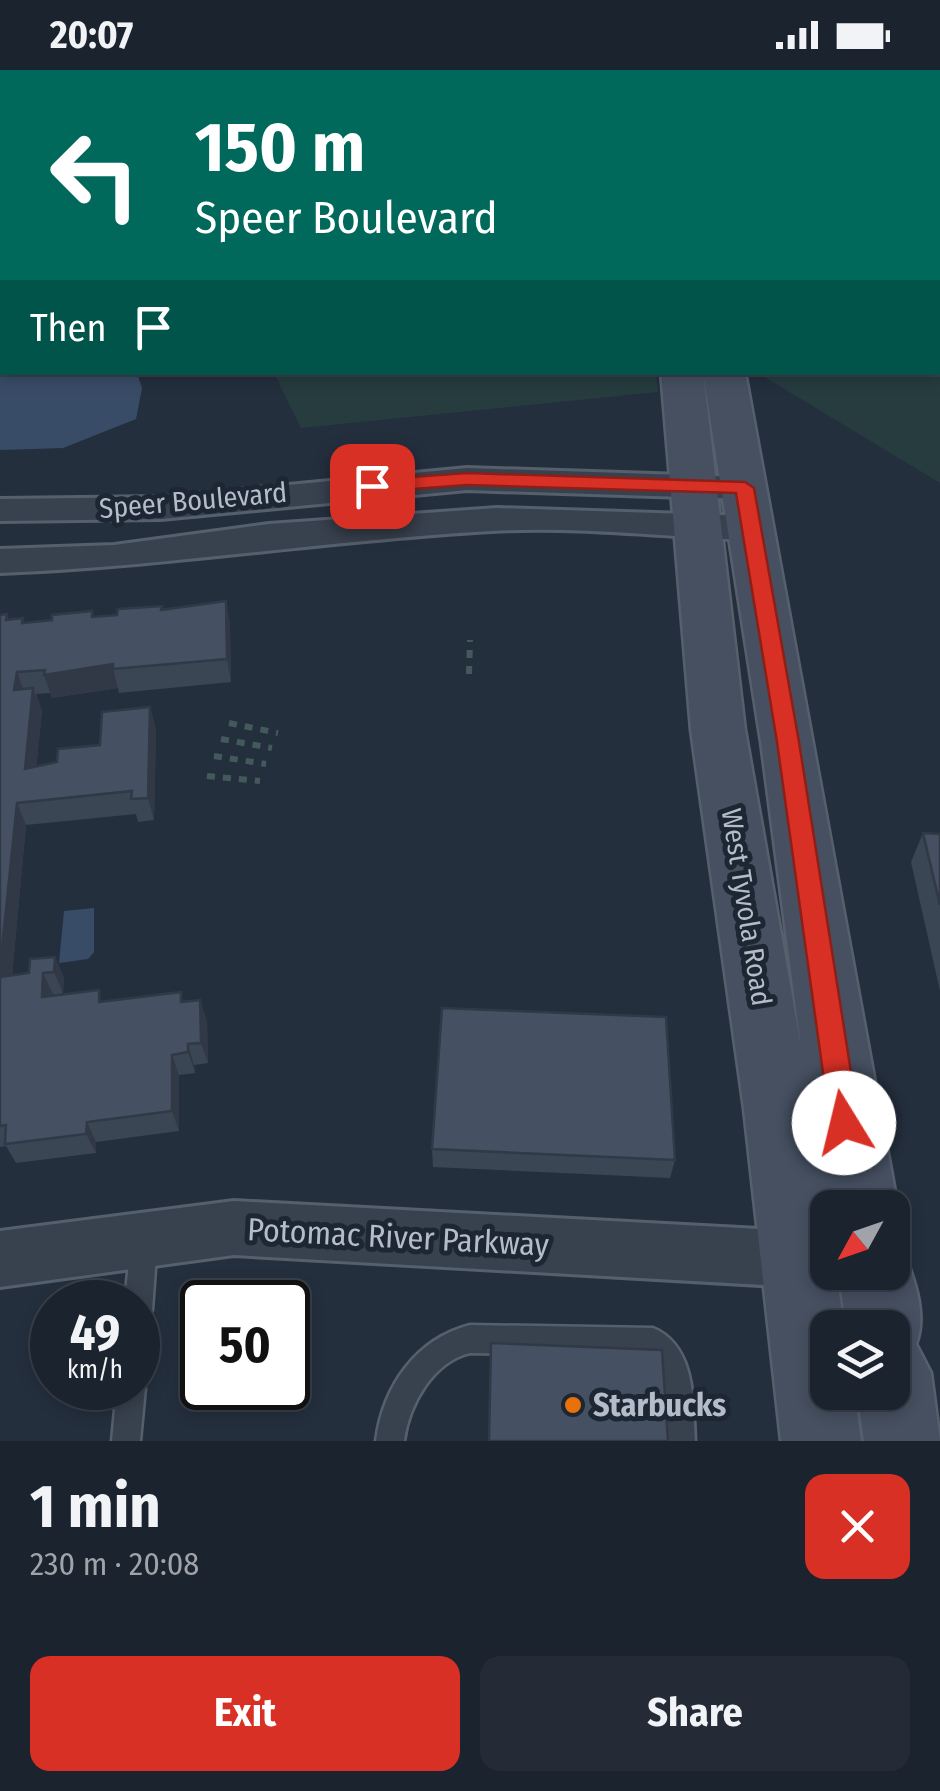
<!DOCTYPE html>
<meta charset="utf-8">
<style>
body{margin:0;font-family:"Fira Sans Condensed",sans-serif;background:#242b36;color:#f1f3f6;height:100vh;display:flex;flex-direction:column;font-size:38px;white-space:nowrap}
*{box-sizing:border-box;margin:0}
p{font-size:32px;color:#a0a4aa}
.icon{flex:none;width:55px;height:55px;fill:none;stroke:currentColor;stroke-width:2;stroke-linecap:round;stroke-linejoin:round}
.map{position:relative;height:1371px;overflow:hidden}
.drawer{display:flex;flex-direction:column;background:#1b232e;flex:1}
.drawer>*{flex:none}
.guide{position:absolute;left:0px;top:0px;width:940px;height:305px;box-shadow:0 5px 15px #0003,0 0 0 2px #39404a;background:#00695c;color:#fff;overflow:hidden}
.needle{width:65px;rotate:230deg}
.fabs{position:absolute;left:810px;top:1120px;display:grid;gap:20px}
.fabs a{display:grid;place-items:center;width:100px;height:100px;border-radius:20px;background:#1b232e;box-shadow:0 5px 15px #0003,0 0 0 2px #39404a;font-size:50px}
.speed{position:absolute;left:30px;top:1210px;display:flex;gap:20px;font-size:50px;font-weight:700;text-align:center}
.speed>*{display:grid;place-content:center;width:130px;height:130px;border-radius:50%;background:#1b232e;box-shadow:0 5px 15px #0003,0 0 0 2px #39404a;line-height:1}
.speed small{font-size:25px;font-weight:400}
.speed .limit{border:5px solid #111;border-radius:15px;background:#fff;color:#111}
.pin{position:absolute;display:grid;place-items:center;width:85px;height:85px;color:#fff;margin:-42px;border-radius:20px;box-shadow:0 5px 15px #0006}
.me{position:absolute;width:110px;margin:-55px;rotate:351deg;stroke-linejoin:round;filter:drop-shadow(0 0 8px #0008)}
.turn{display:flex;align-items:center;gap:35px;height:210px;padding:0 30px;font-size:45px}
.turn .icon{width:130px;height:130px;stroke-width:2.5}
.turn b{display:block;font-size:70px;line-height:85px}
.then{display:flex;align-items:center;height:95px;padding:0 30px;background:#0003;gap:20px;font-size:38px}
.round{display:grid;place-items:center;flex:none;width:105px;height:105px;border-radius:20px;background:#242b36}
.overview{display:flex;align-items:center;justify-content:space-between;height:170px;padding:0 30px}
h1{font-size:60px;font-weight:700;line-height:75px}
.action{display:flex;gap:20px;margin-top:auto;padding:20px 30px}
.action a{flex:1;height:115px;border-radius:20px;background:#d93025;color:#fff;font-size:40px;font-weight:700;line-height:115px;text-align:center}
.action a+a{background:#242b36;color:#f1f3f6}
.status{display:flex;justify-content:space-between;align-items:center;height:70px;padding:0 50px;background:#1b232e;direction:ltr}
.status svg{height:28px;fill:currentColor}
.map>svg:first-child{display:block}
</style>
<div class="status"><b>20:07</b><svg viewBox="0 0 49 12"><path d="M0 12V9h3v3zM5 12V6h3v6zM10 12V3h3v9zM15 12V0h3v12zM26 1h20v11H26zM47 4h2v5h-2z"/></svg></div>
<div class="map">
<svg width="940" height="1371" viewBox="0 0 940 1371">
<rect width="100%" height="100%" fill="#242f3e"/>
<g fill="#263c3f">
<path d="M0 0H940V413L758 303 938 302V2H2L0 183Z"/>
<path d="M274 303H656L658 322 301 358Z"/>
</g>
<g fill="#394c67">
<path d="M0 254 2 302 137 303 142 318 136 349 63 378 0 380Z"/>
<path d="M94 838V882L88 889 59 893 64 841Z"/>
</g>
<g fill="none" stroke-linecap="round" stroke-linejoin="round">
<path stroke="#394c67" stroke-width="9" d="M381 302H420"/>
<g stroke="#565f6c" stroke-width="5">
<g id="service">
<path d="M144 1159 153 1163 157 1172 152 1240 148 1250 138 1254V1232H125L131 1172 135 1163Z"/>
<path d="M470 1255 653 1258C696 1276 693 1332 695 1371H667L661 1304 648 1286 470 1283C433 1292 409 1334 404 1371H376C383 1316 416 1269 470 1255Z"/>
<path d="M138 1307 145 1318 140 1371H112L117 1318H138Z"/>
</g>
</g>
<g stroke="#565f6c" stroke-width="6">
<g id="minor">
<path d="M467 398 745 407 757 410 763 418 757 426 745 429 467 420 161 449 0 451V429L161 427Z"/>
<path d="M497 438 751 446 764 450 769 458 764 466 751 470C667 467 576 456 492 461 328 470 165 497 0 503V479L114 475 269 454Z"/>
<path d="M234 1131 797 1161 817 1169 825 1189 817 1209 797 1217 234 1185 0 1217V1161Z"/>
</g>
</g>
<g stroke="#565f6c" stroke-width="5">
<g id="secondary">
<path d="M646 0H676L677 2H647Z"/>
<path d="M661 302H703L745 660 801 977 761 672 703 302H745L898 1138 892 1150V1138H826L828 1202H836L844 1258H828V1322H854L861 1371H781L744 1039 691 660Z"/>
<path d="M892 1173 901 1176C913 1205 928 1244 916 1274L931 1303 940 1371H864L857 1322H892V1258H847L838 1202H892Z"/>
</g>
</g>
<g stroke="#44595c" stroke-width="4" stroke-dasharray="5 5" stroke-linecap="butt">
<path d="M14 0 32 2"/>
<path d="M38 2 44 0"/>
</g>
<g stroke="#44595c" stroke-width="6" stroke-dasharray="8 8" stroke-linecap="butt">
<path d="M469 604 470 570"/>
<path d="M229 653 278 663"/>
<path d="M221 669 272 678"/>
<path d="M214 686 266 694"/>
<path d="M207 706 260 711"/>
</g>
<use href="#service" fill="#38414e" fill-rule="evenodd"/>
<use href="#minor" fill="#38414e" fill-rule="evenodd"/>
<use href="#secondary" fill="#465061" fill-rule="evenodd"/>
</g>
<g fill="#3b4654">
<path d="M226 531 230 554 231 612 119 623 118 618 52 628 50 623 36 624 42 641 36 697 57 692 100 675 150 637 156 660 154 750 138 752 136 744 26 755 12 905 29 903 55 887 64 908 63 923 53 925 104 931 184 932 207 951 208 993 194 995 195 1003 179 1005V1061L96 1072V1083L16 1093 6 1076 0 1077V545L7 544 9 550 24 552 94 547Z"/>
<path d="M923 763 940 764V921L911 792Z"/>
<path d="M432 1079 675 1090 670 1108 433 1097Z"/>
</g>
<g fill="#303945">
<path d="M226 531 230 554 231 612 227 589Z"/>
<path d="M113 594V599L118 618 52 628 44 605Z"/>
<path d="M17 602 25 625 14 620Z"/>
<path d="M33 618 42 641 34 722 25 699Z"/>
<path d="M150 637 156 660 154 750 148 728Z"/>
<path d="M17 733 26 755 10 928 0 909V897Z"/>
<path d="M55 887 64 908 63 923 54 902Z"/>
<path d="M43 903 53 924 51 947 42 927Z"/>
<path d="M200 930 207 951 208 993 201 973Z"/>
<path d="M188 974 194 995 195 1003 188 982Z"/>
<path d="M172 985 179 1005V1061L172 1041Z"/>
<path d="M87 1052 96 1072V1083L86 1064Z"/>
</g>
<g fill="#455162" stroke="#303945" stroke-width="2.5">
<path d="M226 531 227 589 113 599V594L44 605 45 600 17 602 14 620 33 618 25 699 57 692 58 679 100 675 102 642 150 637 148 728 131 729 132 721 17 733 0 897V545L7 544 6 550 23 548 22 553 52 550V545L92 541V547L117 545 118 539 162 536 161 540Z"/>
<path d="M923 763 940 764V835Z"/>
<path d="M55 887 54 902 43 903 42 927 99 920V932L181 922V932L200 930 201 973 188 974V982L172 985V1041L87 1052 86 1064 5 1074 6 1055 0 1056V907L29 903 30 889Z"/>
<path d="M442 938 666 947 675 1090 432 1079Z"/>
<path d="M491 1273 662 1280 668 1371H489Z"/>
</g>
<path fill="#d93025" stroke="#8d1f18" stroke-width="2.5" d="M467 403 745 412 754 418 799 672 859 1053 854 1062 844 1066 835 1062 830 1053 777 672 736 423 467 415 372 422 363 416 372 410Z"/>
<circle fill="#e8710a" stroke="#1d2633" stroke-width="4" cx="573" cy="1335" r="10"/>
<g text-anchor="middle" stroke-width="10" stroke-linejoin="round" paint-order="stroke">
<g font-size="28" fill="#b4bcc9" stroke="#1d2633">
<text transform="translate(193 430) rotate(-5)" y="10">Speer Boulevard</text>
<text transform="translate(747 837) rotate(81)" y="10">West Tyvola Road</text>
</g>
<g font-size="32" fill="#b4bcc9" stroke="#1d2633">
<text transform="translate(398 1167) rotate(3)" y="11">Potomac River Parkway</text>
</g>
<g font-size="32" font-weight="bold" fill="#b4bcc9" stroke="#1d2633" text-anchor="start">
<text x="593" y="1346">Starbucks</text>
</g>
</g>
</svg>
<div class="fabs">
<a><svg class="needle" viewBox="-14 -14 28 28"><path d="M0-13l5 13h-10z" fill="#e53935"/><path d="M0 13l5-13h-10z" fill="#a0a4aa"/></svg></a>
<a><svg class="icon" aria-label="layers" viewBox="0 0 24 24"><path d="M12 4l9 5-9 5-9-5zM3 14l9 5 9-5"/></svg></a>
</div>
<div class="speed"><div>49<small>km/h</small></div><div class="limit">50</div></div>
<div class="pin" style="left:372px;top:416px;background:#d93025"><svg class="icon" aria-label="arrive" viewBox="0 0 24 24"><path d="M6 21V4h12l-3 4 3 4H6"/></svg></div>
<svg class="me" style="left:844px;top:1053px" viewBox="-20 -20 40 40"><circle r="19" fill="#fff"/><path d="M0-13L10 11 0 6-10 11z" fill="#d93025"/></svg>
<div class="guide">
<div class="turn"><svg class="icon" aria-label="left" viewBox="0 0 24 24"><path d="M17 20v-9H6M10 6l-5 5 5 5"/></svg><div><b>150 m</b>Speer Boulevard</div></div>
<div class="then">Then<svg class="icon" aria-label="arrive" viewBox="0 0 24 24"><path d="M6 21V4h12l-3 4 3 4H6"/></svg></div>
</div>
</div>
<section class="drawer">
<div class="overview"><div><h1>1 min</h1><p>230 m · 20:08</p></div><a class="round" style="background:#d93025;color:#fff"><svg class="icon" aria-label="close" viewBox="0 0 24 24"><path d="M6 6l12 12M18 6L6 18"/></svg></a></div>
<div class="action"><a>Exit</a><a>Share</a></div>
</section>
